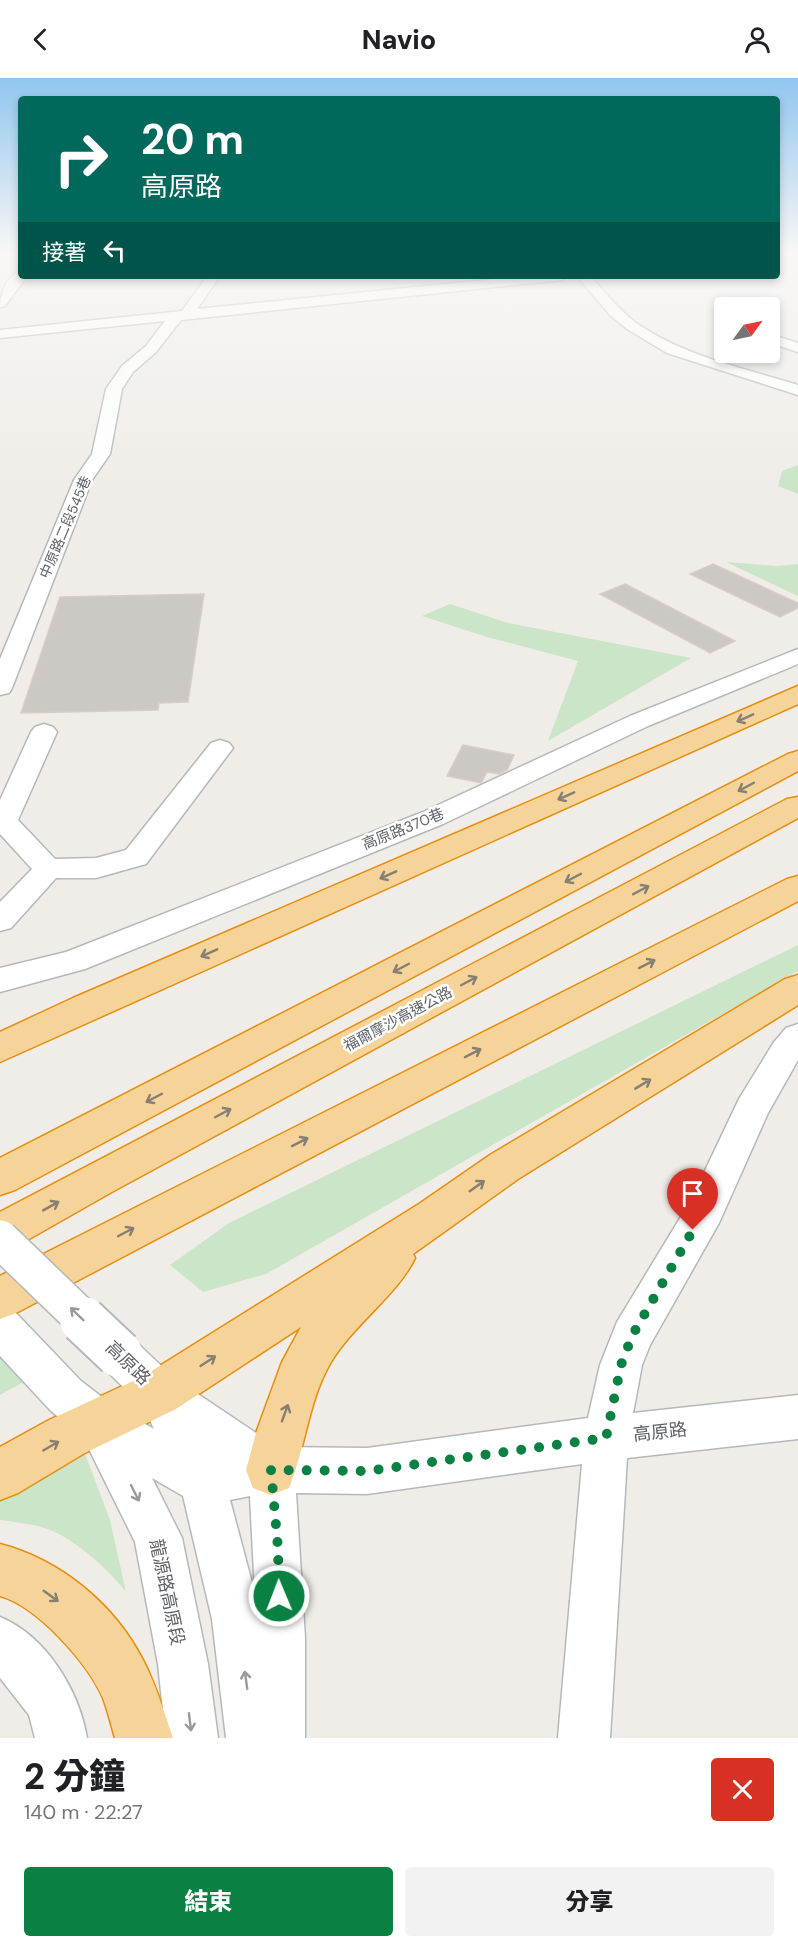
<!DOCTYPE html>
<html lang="zh-TW">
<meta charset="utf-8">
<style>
body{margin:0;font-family:"DM Sans","Noto Sans TC",sans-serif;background:#f2f2f2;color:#202124;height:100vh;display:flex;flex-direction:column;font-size:22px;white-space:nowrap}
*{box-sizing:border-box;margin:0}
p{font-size:20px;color:#757577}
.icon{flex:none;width:33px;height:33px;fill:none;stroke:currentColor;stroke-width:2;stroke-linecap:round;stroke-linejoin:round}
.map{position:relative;height:1660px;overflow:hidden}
.side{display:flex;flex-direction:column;background:#fff;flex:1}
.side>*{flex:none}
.guide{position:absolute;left:18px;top:18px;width:762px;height:183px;border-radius:6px;box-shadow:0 3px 9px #0003;background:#00695c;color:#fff;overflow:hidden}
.needle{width:39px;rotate:57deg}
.fabs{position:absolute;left:714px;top:219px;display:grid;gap:12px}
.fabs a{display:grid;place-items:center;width:66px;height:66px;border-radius:6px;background:#fff;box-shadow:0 3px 9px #0003;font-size:30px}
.pin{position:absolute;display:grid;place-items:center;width:51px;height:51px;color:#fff;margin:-62px -26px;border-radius:50% 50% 50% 0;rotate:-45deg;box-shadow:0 0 6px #0007}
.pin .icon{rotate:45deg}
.me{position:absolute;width:66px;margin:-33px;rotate:359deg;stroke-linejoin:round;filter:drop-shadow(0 0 4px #0008)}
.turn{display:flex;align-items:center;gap:21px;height:126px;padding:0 24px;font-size:27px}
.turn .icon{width:78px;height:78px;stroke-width:2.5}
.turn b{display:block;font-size:42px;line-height:51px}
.then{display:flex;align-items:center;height:57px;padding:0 24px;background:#0003;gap:12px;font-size:22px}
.round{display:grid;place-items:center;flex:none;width:63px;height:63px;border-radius:6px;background:#f2f2f2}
.headline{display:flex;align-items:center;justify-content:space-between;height:102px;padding:0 24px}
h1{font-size:36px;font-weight:800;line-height:45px}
.button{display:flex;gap:12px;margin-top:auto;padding:12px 24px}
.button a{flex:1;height:69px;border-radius:6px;background:#0b8043;color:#fff;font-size:24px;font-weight:800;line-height:69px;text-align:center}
.button a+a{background:#f2f2f2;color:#202124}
header{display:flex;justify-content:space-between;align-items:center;height:78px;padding:0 24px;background:#fff;font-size:27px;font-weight:800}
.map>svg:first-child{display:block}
</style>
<header><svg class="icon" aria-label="back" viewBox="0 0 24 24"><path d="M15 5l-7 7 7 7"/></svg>Navio<svg class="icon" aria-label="person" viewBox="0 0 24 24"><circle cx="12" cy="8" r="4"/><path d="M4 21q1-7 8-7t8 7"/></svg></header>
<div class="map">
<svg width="798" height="1660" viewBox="0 0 798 1660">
<rect width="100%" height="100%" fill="#f0ede8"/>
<g fill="#cae5c7">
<path d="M798 387V416L778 408 782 393Z"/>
<path d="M726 484 778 488 798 486V518Z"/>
<path d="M450 526 508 545 691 580 548 663 578 583 487 559 422 538Z"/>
<path d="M798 867V893L266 1196 203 1214 170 1187 229 1145Z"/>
<path d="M0 1256 61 1283 0 1317Z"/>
<path d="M84 1373 110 1442 126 1514C108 1491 81 1467 55 1454 38 1446 18 1445 0 1442V1421Z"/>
</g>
<g fill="#ccc8c4" stroke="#d4cfc6" stroke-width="1.5">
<path d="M713 486 798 525V530L780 539 690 496Z"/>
<path d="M625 506 735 563 710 575 600 516Z"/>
<path d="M204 516 188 624 159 625 158 632 21 635 60 519Z"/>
<path d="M463 667 514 677 507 692 499 696 487 694 481 705 447 698Z"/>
</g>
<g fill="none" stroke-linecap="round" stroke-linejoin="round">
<g stroke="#b5b8bb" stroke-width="3">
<g id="minor">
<path d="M777 173H798V177L777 179Z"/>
<path d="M21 193V198H27L5 228 0 229C0 216 7 197 21 193Z"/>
<path d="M207 198H220L197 231 524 198H568L562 202 181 242 156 274 133 294 122 311 110 376 92 402 12 610 9 615 0 617V581L74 402 92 376 106 311 122 288 146 268 165 243 0 260V252L182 233Z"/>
<path d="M577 198H590C605 214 618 231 635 244 682 278 744 290 798 307V317L667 275 627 251 610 237Z"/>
<path d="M770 256 798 265V274L770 265Z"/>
<path d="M798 571V586L648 648 443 746 85 891 0 914V890L66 874 423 734 630 638Z"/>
<path d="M44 646 53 649 57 654 18 742 55 781 96 780 126 772 211 665 220 662 229 665 233 670 146 786 96 800H56L11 850 0 853V824L32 791 0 756V722L31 654 35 649Z"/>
<path d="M798 946V982L768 1035 719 1145 650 1267 642 1287 633 1335 798 1317V1361L627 1380 610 1660H558L582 1386 367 1416 296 1415 305 1560V1660H226L212 1541 183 1418 152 1400 182 1460 208 1586 218 1660H166L158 1586 135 1464 83 1359 51 1333 0 1278V1229L15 1234 81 1303 115 1329 154 1351 144 1330 104 1290 98 1276 104 1262 119 1256 134 1262 174 1300 277 1369 367 1370 588 1340 600 1287 617 1244 691 1122 739 1021 774 964 786 950ZM250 1418 255 1516 230 1422Z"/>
<path d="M0 1539C46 1558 79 1612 87 1660H35L29 1637 0 1600Z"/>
</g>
</g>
<g stroke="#e78d10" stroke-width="3">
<g id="highway">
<path d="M798 608V626L0 984V954L73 920Z"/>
<path d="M798 673V693L15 1112 0 1117V1080L788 676Z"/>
<path d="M798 719V740L110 1115 15 1169 0 1175V1134L787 721Z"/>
<path d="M798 798V823L16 1235 0 1241V1198L787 801Z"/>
<path d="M798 897V927L518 1101 413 1176 415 1180C398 1216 354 1246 331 1284 308 1323 306 1368 289 1410L271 1417 253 1410 246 1392 256 1355 282 1284 301 1249 176 1331 83 1376 18 1415 0 1422V1369L49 1342 142 1299 419 1126 490 1077 785 901Z"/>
<path d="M0 1466C61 1482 114 1526 143 1582 156 1607 164 1634 173 1660H115C111 1647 108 1633 103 1620 88 1585 37 1528 0 1518Z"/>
</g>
</g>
<use href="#minor" fill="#fff" fill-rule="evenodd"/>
<use href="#highway" fill="#f6d499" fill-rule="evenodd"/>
<g stroke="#b5b8bb" stroke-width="40" stroke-linecap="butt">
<path id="minor-bridge-far1" d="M0 1161 85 1243"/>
</g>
<g stroke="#b5b8bb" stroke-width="50" stroke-linecap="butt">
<path id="minor-bridge" d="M83 1242 119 1276"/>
</g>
<use href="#minor-bridge-far1" stroke="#fff" stroke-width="37"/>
<use href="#minor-bridge" stroke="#fff" stroke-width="46"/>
</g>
<defs><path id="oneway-shaft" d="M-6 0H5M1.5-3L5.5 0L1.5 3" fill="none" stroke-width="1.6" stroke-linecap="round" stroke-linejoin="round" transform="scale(1.5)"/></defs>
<g stroke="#857f74">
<use href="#oneway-shaft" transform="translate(745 640) rotate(156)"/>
<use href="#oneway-shaft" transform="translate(746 709) rotate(152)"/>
<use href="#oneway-shaft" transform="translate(566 718) rotate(156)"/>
<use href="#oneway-shaft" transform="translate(388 797) rotate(156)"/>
<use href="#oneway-shaft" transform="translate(573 800) rotate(152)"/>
<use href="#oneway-shaft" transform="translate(641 812) rotate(-28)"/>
<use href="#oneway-shaft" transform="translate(209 875) rotate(156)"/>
<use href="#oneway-shaft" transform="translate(647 886) rotate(-27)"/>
<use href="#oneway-shaft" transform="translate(401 890) rotate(152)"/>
<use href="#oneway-shaft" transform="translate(469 903) rotate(-28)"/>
<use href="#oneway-shaft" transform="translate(473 975) rotate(-27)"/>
<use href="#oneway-shaft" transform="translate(643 1006) rotate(-31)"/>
<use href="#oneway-shaft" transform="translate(154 1020) rotate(152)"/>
<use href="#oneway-shaft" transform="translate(223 1035) rotate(-28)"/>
<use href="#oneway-shaft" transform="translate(300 1064) rotate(-27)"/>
<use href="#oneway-shaft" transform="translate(477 1108) rotate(-35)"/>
<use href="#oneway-shaft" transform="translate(51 1128) rotate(-29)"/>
<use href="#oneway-shaft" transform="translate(126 1154) rotate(-28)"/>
<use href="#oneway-shaft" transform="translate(208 1283) rotate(-33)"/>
<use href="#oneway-shaft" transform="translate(285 1335) rotate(-70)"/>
<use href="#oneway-shaft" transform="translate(51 1368) rotate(-30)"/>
<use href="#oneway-shaft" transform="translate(51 1518) rotate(36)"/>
</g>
<g stroke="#979a9c">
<use href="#oneway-shaft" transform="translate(77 1236) rotate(-136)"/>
<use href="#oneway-shaft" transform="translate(135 1415) rotate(63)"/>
<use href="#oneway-shaft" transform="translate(246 1602) rotate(-98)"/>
<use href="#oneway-shaft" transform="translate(190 1644) rotate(83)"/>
</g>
<linearGradient id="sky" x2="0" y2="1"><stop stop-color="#91c6ef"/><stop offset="0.43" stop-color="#f8f7f5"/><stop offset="1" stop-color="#f8f7f5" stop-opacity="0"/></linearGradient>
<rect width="798" height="405" fill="url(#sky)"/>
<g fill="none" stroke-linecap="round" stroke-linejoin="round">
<path stroke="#0b8043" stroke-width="10" stroke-dasharray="0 18" d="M279 1518 278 1470 271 1392 367 1393 606 1360 621 1287 632 1258 693 1152"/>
</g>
<g text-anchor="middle" stroke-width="5" stroke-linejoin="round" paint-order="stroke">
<g font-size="14" fill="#5f6367" stroke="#fff">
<text transform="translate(65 449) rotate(-67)" y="5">中原路二段545巷</text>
</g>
<g font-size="15" fill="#5f6367" stroke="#fff">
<text transform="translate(403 751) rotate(-22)" y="5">高原路370巷</text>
<text transform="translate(398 941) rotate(-28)" y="5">福爾摩沙高速公路</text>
</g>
<g font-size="18" fill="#5f6367" stroke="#fff">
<text transform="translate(128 1285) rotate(44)" y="6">高原路</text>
<text transform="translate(660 1354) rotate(-6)" y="6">高原路</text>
<text transform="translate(167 1514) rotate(78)" y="6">龍源路高原段</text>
</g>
</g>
</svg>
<div class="fabs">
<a><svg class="needle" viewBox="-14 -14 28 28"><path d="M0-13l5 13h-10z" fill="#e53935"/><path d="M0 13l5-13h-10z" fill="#757577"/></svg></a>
</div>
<div class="pin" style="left:693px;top:1152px;background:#d93025"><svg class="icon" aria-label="arrive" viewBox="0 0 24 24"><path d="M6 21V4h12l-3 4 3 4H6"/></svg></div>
<svg class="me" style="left:279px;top:1518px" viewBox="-20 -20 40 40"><circle r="17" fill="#0b8043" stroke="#fff" stroke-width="3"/><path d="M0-11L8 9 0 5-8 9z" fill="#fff"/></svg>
<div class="guide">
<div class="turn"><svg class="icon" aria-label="right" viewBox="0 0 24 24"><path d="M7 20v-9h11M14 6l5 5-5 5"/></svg><div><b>20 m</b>高原路</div></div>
<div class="then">接著<svg class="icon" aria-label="left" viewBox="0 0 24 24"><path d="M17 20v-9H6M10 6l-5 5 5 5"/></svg></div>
</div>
</div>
<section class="side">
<div class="headline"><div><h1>2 分鐘</h1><p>140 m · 22:27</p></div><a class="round" style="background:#d93025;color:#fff"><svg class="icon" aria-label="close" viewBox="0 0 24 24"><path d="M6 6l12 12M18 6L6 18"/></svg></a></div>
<div class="button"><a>結束</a><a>分享</a></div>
</section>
